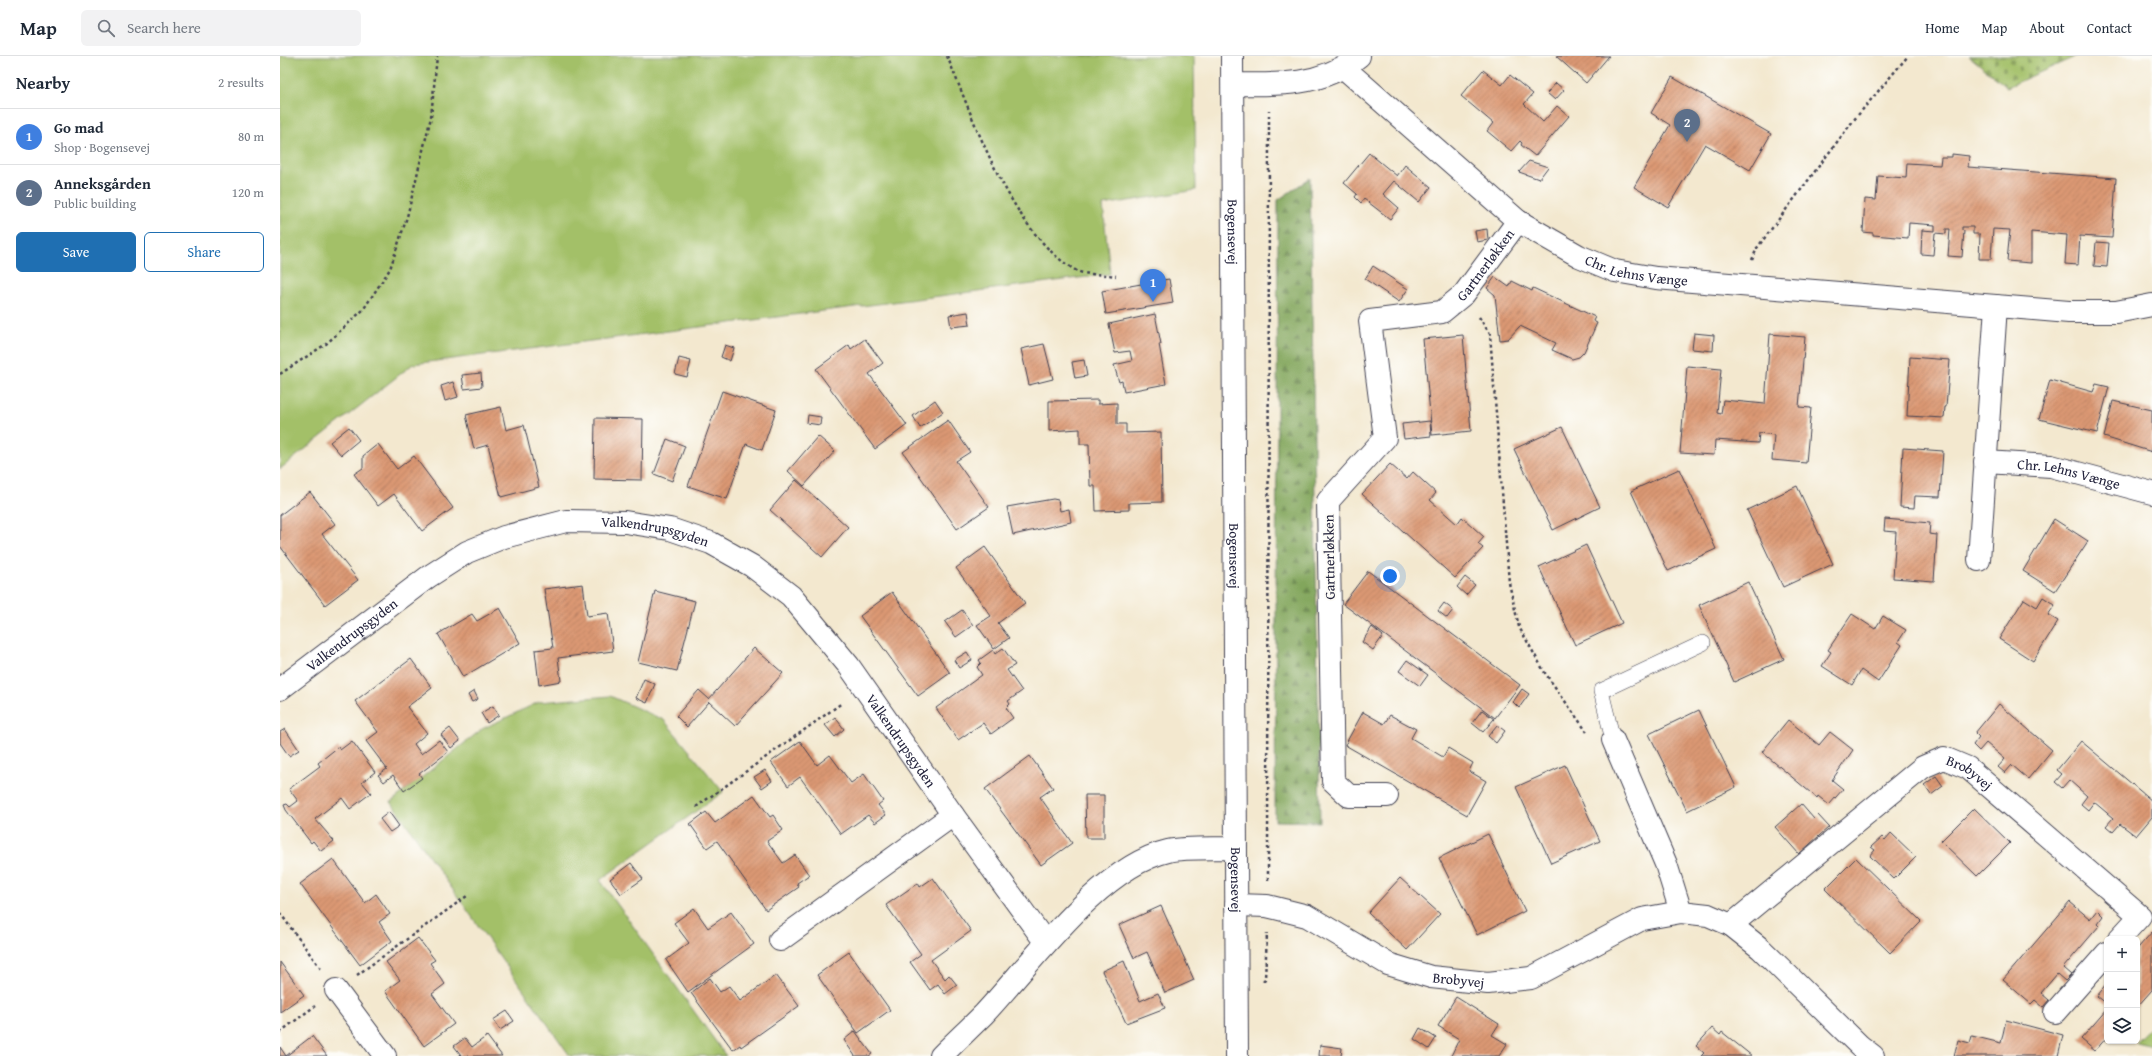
<!DOCTYPE html>
<meta charset="utf-8">
<style>
:root{--surface:#fff;--page:#f2f2f3;--text:#1f2937;--muted:#747a83;--line:#e0e1e3;--accent:#1f6fb2}
body{margin:0;font-family:"Gentium Book Plus",serif;background:var(--page);color:var(--text)}
.controls{position:absolute;right:12px;bottom:12px;display:grid;overflow:hidden;border-radius:6px;box-shadow:0 1px 3px #0004}
.controls button{width:36px;height:36px;display:grid;place-items:center;padding:0;border:0;border-bottom:1px solid var(--line);background:var(--surface);color:var(--text);font:20px sans-serif}
.you{position:absolute;left:1110px;top:520px;width:14px;height:14px;margin:-10px;border:3px solid #fff;border-radius:50%;background:#1a73e8;box-shadow:0 0 0 6px #1a73e833}
.badge{display:grid;place-items:center;width:26px;height:26px;border-radius:50%;background:var(--accent);color:#fff;font-size:13px;font-weight:700}
.pin{position:absolute;translate:-50% -33px;filter:drop-shadow(0 1px 2px #0008)}
.pin::after{content:'';position:absolute;top:21px;width:14px;height:12px;background:inherit;clip-path:polygon(0 0,100% 0,50% 100%)}
.list{margin:0;padding:0;list-style:none}
h2{display:flex;justify-content:space-between;align-items:center;height:52px;margin:0;padding:0 16px;font-size:17px}
h2 small{font-size:13px;font-weight:400;color:var(--muted)}
.list li{display:grid;grid-template-columns:26px 1fr auto;gap:12px;align-items:center;box-sizing:border-box;height:56px;padding:0 16px;border-top:1px solid var(--line)}
.list b{display:block;font-size:15px;white-space:nowrap}
.list p{margin:0;font-size:13px;white-space:nowrap;color:var(--muted)}
.list em{font-size:13px;font-style:normal;color:var(--muted)}
.actions{display:flex;gap:8px;padding:12px 16px}
.actions a{flex:1;padding:9px 0;border:1px solid var(--accent);border-radius:6px;text-align:center;font-size:14px;color:var(--accent)}
.actions .main{background:var(--accent);color:#fff}
.icon{flex:none;width:22px;height:22px;fill:none;stroke:currentColor;stroke-width:2;stroke-linecap:round;stroke-linejoin:round}
.map{position:relative;flex:none;width:1872px;height:1000px;overflow:hidden}
header{display:flex;align-items:center;gap:24px;box-sizing:border-box;height:56px;padding:0 20px;background:var(--surface);border-bottom:1px solid var(--line)}
header strong{font-size:19px}
nav{display:flex;gap:22px;margin-inline-start:auto;font-size:14px}
.search{width:280px;height:36px;background:var(--page);display:flex;align-items:center;gap:10px;box-sizing:border-box;padding:0 14px;border-radius:6px;color:var(--muted);font-size:15px}
main{display:flex}
aside{flex:1;background:var(--surface)}
.map>svg:first-child{display:block}
</style>
<header>
<strong>Map</strong>
<div class="search"><svg class="icon" aria-label="search" viewBox="0 0 24 24"><circle cx="10" cy="10" r="6"/><path d="M15 15l6 6"/></svg>Search here</div>
<nav><a>Home</a><a>Map</a><a>About</a><a>Contact</a></nav>
</header>
<main>
<aside>
<h2>Nearby<small>2 results</small></h2>
<ul class="list">
<li><span class="badge" style="background:#3f7fe0">1</span><div><b>Go mad</b><p>Shop · Bogensevej</p></div><em>80 m</em></li>
<li><span class="badge" style="background:#5c6f8a">2</span><div><b>Anneksgården</b><p>Public building</p></div><em>120 m</em></li>
</ul>
<div class="actions"><a class="main">Save</a><a>Share</a></div>
</aside>
<div class="map">
<svg width="1872" height="1000" viewBox="0 0 1872 1000">
<defs>
<pattern id="forest-firs" width="22" height="20" patternUnits="userSpaceOnUse"><rect width="22" height="20" fill="#82a65c"/><path d="M5 1l3.5 6h-7zM16 11l3.5 6h-7z" fill="#6a874d"/></pattern>
<pattern id="cemetery-stones" width="16" height="16" patternUnits="userSpaceOnUse"><rect width="16" height="16" fill="#a3c067"/><path d="M2 7V4a2 2 0 0 1 4 0v3zM10 15v-3a2 2 0 0 1 4 0v3z" fill="#849c56"/></pattern>
<pattern id="building-hatch" width="6" height="6" patternUnits="userSpaceOnUse"><rect width="6" height="6" fill="#db9873"/><path d="M-1 1l2-2M0 6l6-6M5 7l2-2" fill="none" stroke="#b17c60"/></pattern>
</defs>
<rect width="100%" height="100%" fill="#fdfcf7"/>
<filter id="ink" filterUnits="userSpaceOnUse"><feTurbulence type="fractalNoise" baseFrequency=".025" numOctaves="2"/><feDisplacementMap in="SourceGraphic" scale="8" xChannelSelector="R" yChannelSelector="G"/><feConvolveMatrix kernelMatrix="1 2 1 2 8 2 1 2 1" color-interpolation-filters="sRGB"/></filter>
<filter id="wash" filterUnits="userSpaceOnUse"><feTurbulence type="fractalNoise" baseFrequency=".012" numOctaves="4" result="noise"/><feDisplacementMap in="SourceGraphic" scale="16" xChannelSelector="R" yChannelSelector="G"/><feGaussianBlur stdDeviation="0.9" result="paint"/><feColorMatrix in="noise" values="0 0 0 0 0 0 0 0 0 0 0 0 0 0 0 0 0 1.4 0 .05"/><feComposite in="paint" operator="in"/></filter>
<g filter="url(#wash)">
<rect width="100%" height="100%" fill="#f3e8cf"/>
<!-- green -->
<path fill="#a3c067" stroke="#627151" d="M0,0H914L916,134L823,149L830,218L133,308L0,413Z
M330,640L384,664L443,736L320,824L446,1000H290L111,746L202,673L259,646Z
M1872,970V990L1856,986Z"/>
<!-- forest -->
<path fill="url(#forest-firs)" stroke="#52644c" d="M1030,122L1040,766L995,765L998,144Z"/>
<!-- cemetery -->
<path fill="url(#cemetery-stones)" stroke="#627151" d="M1689,0H1797L1727,31Z"/>
<g id="blocks">
<!-- building -->
<path fill="url(#building-hatch)" d="M1276,0H1329L1306,27Z
M1203,14L1222,29L1230,19L1253,38L1244,48L1263,66L1277,50L1289,60L1255,100L1241,89L1242,87L1240,85L1231,95L1207,75L1213,67L1181,40Z
M1392,21L1491,78L1470,114L1425,88L1388,151L1354,131L1390,69L1371,57Z
M1276,27L1284,34L1275,44L1267,37Z
M1089,97L1117,120L1125,109L1151,131L1139,146L1114,125L1103,138L1119,152L1110,163L1084,143L1081,147L1075,141L1077,138L1064,127Z
M1672,98L1689,100L1688,111L1836,122L1832,182L1800,180L1798,209L1785,208L1787,179L1751,176V207L1727,205L1730,174L1713,173L1711,203H1699L1700,178H1693V171H1682V174L1684,175L1682,201L1668,200L1670,173H1666V178L1655,177L1653,199L1641,198L1642,174L1655,175V169L1629,167L1628,182L1593,179V177L1583,176L1585,143L1596,144L1598,120L1626,122L1627,107L1660,109L1661,101H1672Z
M1249,105L1268,111L1259,123L1239,116Z
M1207,173L1208,184L1197,186L1195,175Z
M1816,186L1829,187L1827,211L1814,210Z
M1093,210L1128,233L1119,246L1085,223Z
M1215,221L1229,231L1232,225L1252,235L1253,232L1315,261L1313,265L1317,267L1304,296L1299,301L1292,303L1272,294L1276,287L1240,270L1228,283L1220,284L1215,239L1207,232Z
M889,223L893,247L826,258L822,235Z
M688,256L690,269L671,271L669,259Z
M875,258L881,288H879L886,328L844,336L842,325L839,326L834,309L852,305L850,295L835,297L829,268Z
M1414,277L1434,279L1433,295L1412,293Z
M1490,278L1525,281L1519,351L1531,352L1526,407L1492,404L1494,379L1479,377L1478,387L1435,384L1434,399L1400,397L1407,310L1441,313L1437,357L1441,358L1443,344L1485,348Z
M1183,279L1191,375L1152,379L1143,283Z
M585,283L603,307L589,318L627,369L595,393L536,313L569,289L571,293Z
M764,288L773,323L749,329L741,293Z
M445,289L454,292L450,305L441,301Z
M1630,301L1670,304L1666,351H1665L1664,362L1627,360Z
M399,302L411,305L407,321L395,318Z
M804,304L807,320L795,322L792,306Z
M201,317L202,331L184,333L182,319Z
M1770,324L1813,336L1816,328L1829,331L1817,377L1759,363Z
M173,326L178,341L165,345L161,330Z
M442,335L496,354L482,394L466,388L447,443L408,430Z
M655,344L663,356L640,372L633,360Z
M818,344V348L837,347V368H846V377L881,376L882,446L849,447V454L816,455L815,430H810L809,388H800V373L769,375V345Z
M1833,345L1872,354V396L1824,381Z
M221,351L226,374L244,369L259,431L221,441L208,389L194,393L186,359Z
M528,359L541,361L540,369L527,367Z
M315,362L363,363L362,424L314,423Z
M668,364L690,396L676,405L709,451L677,473L623,396Z
M1150,365L1151,380L1124,383L1122,368Z
M69,371L79,384L61,399L50,386Z
M1282,371L1320,451L1273,474L1234,393Z
M538,380L555,395L524,430L508,415Z
M387,383L405,390L392,425L374,418Z
M98,388L117,413L134,400L173,452L142,475L114,438L98,450L74,418L83,412V400Z
M1623,392L1663,395L1660,441L1635,440L1634,452L1620,451Z
M1110,408L1127,423L1133,416L1156,437L1150,444L1177,468L1182,461L1204,481L1198,488L1203,492L1175,522L1082,438Z
M1399,413L1436,493L1388,515L1351,435Z
M516,424L568,471L542,501L490,454Z
M1517,430L1553,508L1503,531L1467,454Z
M30,436L55,468L42,478L78,524L45,549L0,490V459Z
M773,443L778,444L780,455L789,453L791,466L733,479L727,451Z
M1605,463L1650,467L1649,478L1657,479L1654,525L1613,522L1616,476L1604,475Z
M1774,463L1808,485L1775,535L1743,515Z
M1306,489L1342,567L1295,589L1259,511Z
M705,491L745,547L718,567L729,582L714,593L697,569L711,560L676,512Z
M1088,515L1240,629L1215,662L1063,548Z
M1185,521L1195,529L1186,539L1177,531Z
M1468,526L1504,603L1454,626L1419,549Z
M303,528L307,560L328,557L333,595L278,602L281,625L259,629L255,594L273,592L264,533Z
M375,535L415,545L397,615L358,606Z
M612,536L670,617L638,640L580,560Z
M1763,541L1775,549L1768,559L1778,565L1753,605L1719,583L1744,543L1757,551Z
M1164,547L1173,554L1167,562L1158,555Z
M220,552L240,587L183,621L158,578L192,558L197,565Z
M682,554L693,569L676,581L665,566Z
M1572,558L1595,573L1603,560L1626,574L1618,586L1622,589L1598,626L1581,614L1572,629L1542,610L1551,596L1548,594Z
M1092,571L1103,580L1093,594L1082,586Z
M474,592L503,617L455,670L429,646L407,671L396,660L419,634L429,643Z
M723,592L735,609L727,614L742,635L728,645L730,648L726,652L733,662L711,678L703,667L678,684L656,652L702,619L697,611L701,607L699,604L713,594L715,598Z
M687,596L692,604L679,612L674,604Z
M131,603L152,632L127,651L147,677L134,688L141,698L159,684L168,696L139,718L142,722L124,735L113,719L104,726L98,719L107,713L86,685L98,676L75,645Z
M1127,604L1148,619L1140,630L1119,615Z
M364,623L375,628L367,647L356,642Z
M1242,633L1249,638L1239,652L1233,646Z
M194,635L198,643L192,646L188,639Z
M1719,648L1772,694L1748,723L1732,709L1725,717L1718,711L1725,703L1706,687L1699,695L1693,689L1699,681L1695,677Z
M213,650L219,659L207,667L201,657Z
M1202,654L1214,663L1203,676L1192,667Z
M1419,654L1456,731L1407,755L1369,678Z
M1083,656L1104,668L1110,659L1136,673L1131,682L1163,701L1168,692L1193,707L1189,715L1206,725L1187,759L1065,689Z
M555,661L564,673L555,681L545,669Z
M1508,664L1539,689L1550,676L1573,694L1552,724L1563,733L1549,749L1538,740L1537,742L1482,696Z
M1217,669L1225,675L1216,687L1208,680Z
M170,672L180,685L171,692L161,679Z
M5,673L19,694L9,700L0,687V676Z
M72,685L95,716L82,726L91,737L70,753L62,742L35,763L54,785L41,795L33,785L31,787L6,754L4,749L7,748L10,751L18,745L9,733L40,710L38,707L58,691L60,694Z
M520,685L537,709L550,699L571,727L584,718L603,745L598,749L606,759L595,767L588,759L561,778L520,721L508,730L491,706Z
M1801,685L1872,745V761L1856,780L1840,768L1833,776L1826,770L1833,762L1814,746L1808,754L1801,748L1807,740L1789,724L1782,732L1775,726L1782,718L1777,714Z
M750,700L773,732L760,741L792,787L761,809L705,733Z
M1285,709L1320,785L1271,807L1236,731Z
M485,714L492,725L482,732L474,721Z
M1656,720L1663,730L1651,739L1644,729Z
M474,739L490,761L493,759L503,774L487,785L503,807L515,799L529,819L517,827L519,831L486,854L437,785L427,792L410,768L426,756L435,767Z
M805,739H824V782H806Z
M1521,748L1534,763L1538,759L1549,771L1519,798L1495,771Z
M1694,752L1730,787L1697,820L1661,785Z
M109,756L119,770L110,776L100,763Z
M1611,777L1636,801L1614,823L1590,800L1595,794L1591,791L1602,781L1605,784Z
M1208,778L1245,855L1197,879L1159,802Z
M1576,802L1641,865L1610,897L1545,833Z
M53,803L85,847L96,838L110,858L99,866L112,885L80,909L20,828Z
M351,807L363,823L341,838L330,823Z
M653,822L691,875L651,904L665,923L669,919L677,929L665,938L658,928L650,934L630,906L641,898L606,849L638,827L640,831Z
M1120,822L1160,858L1127,894L1088,857Z
M1790,846L1810,863L1817,854L1823,860L1817,868L1819,870L1783,912L1791,919L1785,925L1777,918L1761,937L1769,944L1763,951L1755,944L1751,948L1723,924Z
M881,850L914,924L885,937L867,896L854,902L839,869Z
M414,852L428,872L451,856L474,888L408,936L386,904L409,887L394,867Z
M1872,876V934L1857,951V891L1858,892Z
M138,882L155,904L150,907L165,928L152,938L174,968L144,990L105,935L120,924L106,906Z
M569,896L610,954L578,977L537,919Z
M844,905L860,945L878,937L885,952L846,967L822,915Z
M0,906L24,939L0,956Z
M496,919L519,950L461,991L460,989L453,994L411,937L430,922L440,936L449,930L460,945Z
M1827,928V948L1817,940Z
M1176,941L1219,968L1212,979L1227,988L1219,1000H1171L1179,983L1158,970Z
M1827,953V981L1815,995L1801,983Z
M227,955L234,965L220,974L213,964Z
M1726,964L1783,979L1778,1000H1674L1678,984L1690,987L1692,980L1721,987Z
M1140,972L1156,982L1149,993L1134,983Z
M1432,972L1440,979L1442,976L1472,1000H1421L1424,997L1416,990Z
M575,975L592,998L589,1000H575L564,984Z
M32,980L47,1000H0V991L6,1000Z
M207,980L222,1000H179L181,999L174,990L185,982L192,991Z
M1040,989L1062,992L1061,1000H1039Z"/>
</g>
</g>
<g filter="url(#ink)">
<use href="#blocks" fill-opacity="0" stroke="#414051" stroke-width="1"/>
<g fill="none" stroke-linecap="round" stroke-linejoin="round">
<defs>
<path id="lane" d="M1333,684L1321,635L1423,587"/>
<g id="street">
<path id="s1" d="M1064,12L1238,165L1299,200L1335,215L1376,222L1789,256H1836L1872,249"/>
<path d="M953,28C998,29 1043,30 1079,0"/>
<path id="s2" d="M1705,406L1771,410L1872,437"/>
<path d="M1699,504L1716,250"/>
<path id="s3" d="M0,633L148,521L187,496L224,481L286,465L345,466L390,473L431,487L472,510L511,540L569,610L673,759L766,887"/>
<path d="M1333,684L1386,808L1401,856"/>
<path id="s4" d="M1107,740H1069L1053,725L1048,445L1105,382L1090,265L1162,256L1184,238L1238,165"/>
<path id="s5" d="M956,849L987,850L1027,860L1108,908L1151,921L1208,927L1251,922L1362,863L1401,856L1428,859L1451,869L1480,892L1580,990L1593,1000"/>
<path id="s6" d="M1451,869L1643,711L1664,702L1688,712L1860,860L1839,883"/>
<path d="M500,884L673,759"/>
<path d="M56,934L105,1000"/>
<path d="M1775,956L1827,897"/>
<path d="M661,1000C675,986 690,972 704,958C752,907 819,811 888,795C906,791 936,793 955,792"/>
</g>
<g id="secondary">
<path id="s7" d="M952,0L957,1000"/>
</g>
</defs>
<!-- lane casing -->
<use href="#lane" stroke="#414051" stroke-width="16"/>
<!-- street casing -->
<use href="#street" stroke="#414051" stroke-width="24"/>
<!-- secondary casing -->
<use href="#secondary" stroke="#414051" stroke-width="24"/>
<!-- path -->
<path stroke="#414051" stroke-width="2.5" stroke-dasharray="3 3" stroke-linecap="butt" d="M667,0C695,66 732,179 797,215C805,219 826,218 836,220
M1472,204L1477,192L1573,65L1628,0
M1199,261L1210,278L1229,527L1239,571L1265,617L1307,676
M0,318L46,288L83,254L110,213L127,161L151,61L157,0
M416,751L562,647
M988,824L989,55
M0,857L41,913
M77,919L187,840
M983,925L985,923L987,877
M0,976L35,950"/>
<!-- lane -->
<use href="#lane" stroke="#fff" stroke-width="15"/>
<!-- street -->
<use href="#street" stroke="#fff" stroke-width="22"/>
<!-- secondary -->
<use href="#secondary" stroke="#fff" stroke-width="22"/>
</g>
</g>
<g text-anchor="middle" stroke-width="4" stroke-linejoin="round" paint-order="stroke">
<!-- street labels -->
<g font-size="14" fill="#22223b" stroke="#fdfcf7">
<text dy="5" stroke="none"><textPath href="#s7" startOffset="176">Bogensevej</textPath></text>
<text dy="5" stroke="none"><textPath href="#s4" startOffset="680">Gartnerløkken</textPath></text>
<text dy="5" stroke="none"><textPath href="#s1" startOffset="362">Chr. Lehns Vænge</textPath></text>
<text dy="5" stroke="none"><textPath href="#s2" startOffset="85">Chr. Lehns Vænge</textPath></text>
<text dy="5" stroke="none"><textPath href="#s3" startOffset="426">Valkendrupsgyden</textPath></text>
<text dy="5" stroke="none"><textPath href="#s7" startOffset="500">Bogensevej</textPath></text>
<text transform="translate(1049 501) rotate(-91)" y="5">Gartnerløkken</text>
<text dy="5" stroke="none"><textPath href="#s3" startOffset="90">Valkendrupsgyden</textPath></text>
<text dy="5" stroke="none"><textPath href="#s3" startOffset="762">Valkendrupsgyden</textPath></text>
<text dy="5" stroke="none"><textPath href="#s6" startOffset="301">Brobyvej</textPath></text>
<text dy="5" stroke="none"><textPath href="#s7" startOffset="824">Bogensevej</textPath></text>
<text dy="5" stroke="none"><textPath href="#s5" startOffset="239">Brobyvej</textPath></text>
</g>
</g>
</svg>
<div class="controls">
<button>+</button>
<button>−</button>
<button><svg class="icon" aria-label="layers" viewBox="0 0 24 24"><path d="M12 4l9 5-9 5-9-5zM3 14l9 5 9-5"/></svg></button>
</div>
<div class="you"></div>
<div class="pin badge" style="left:873px;top:246px;background:#3f7fe0">1</div>
<div class="pin badge" style="left:1407px;top:86px;background:#5c6f8a">2</div>
</div>
</main>
